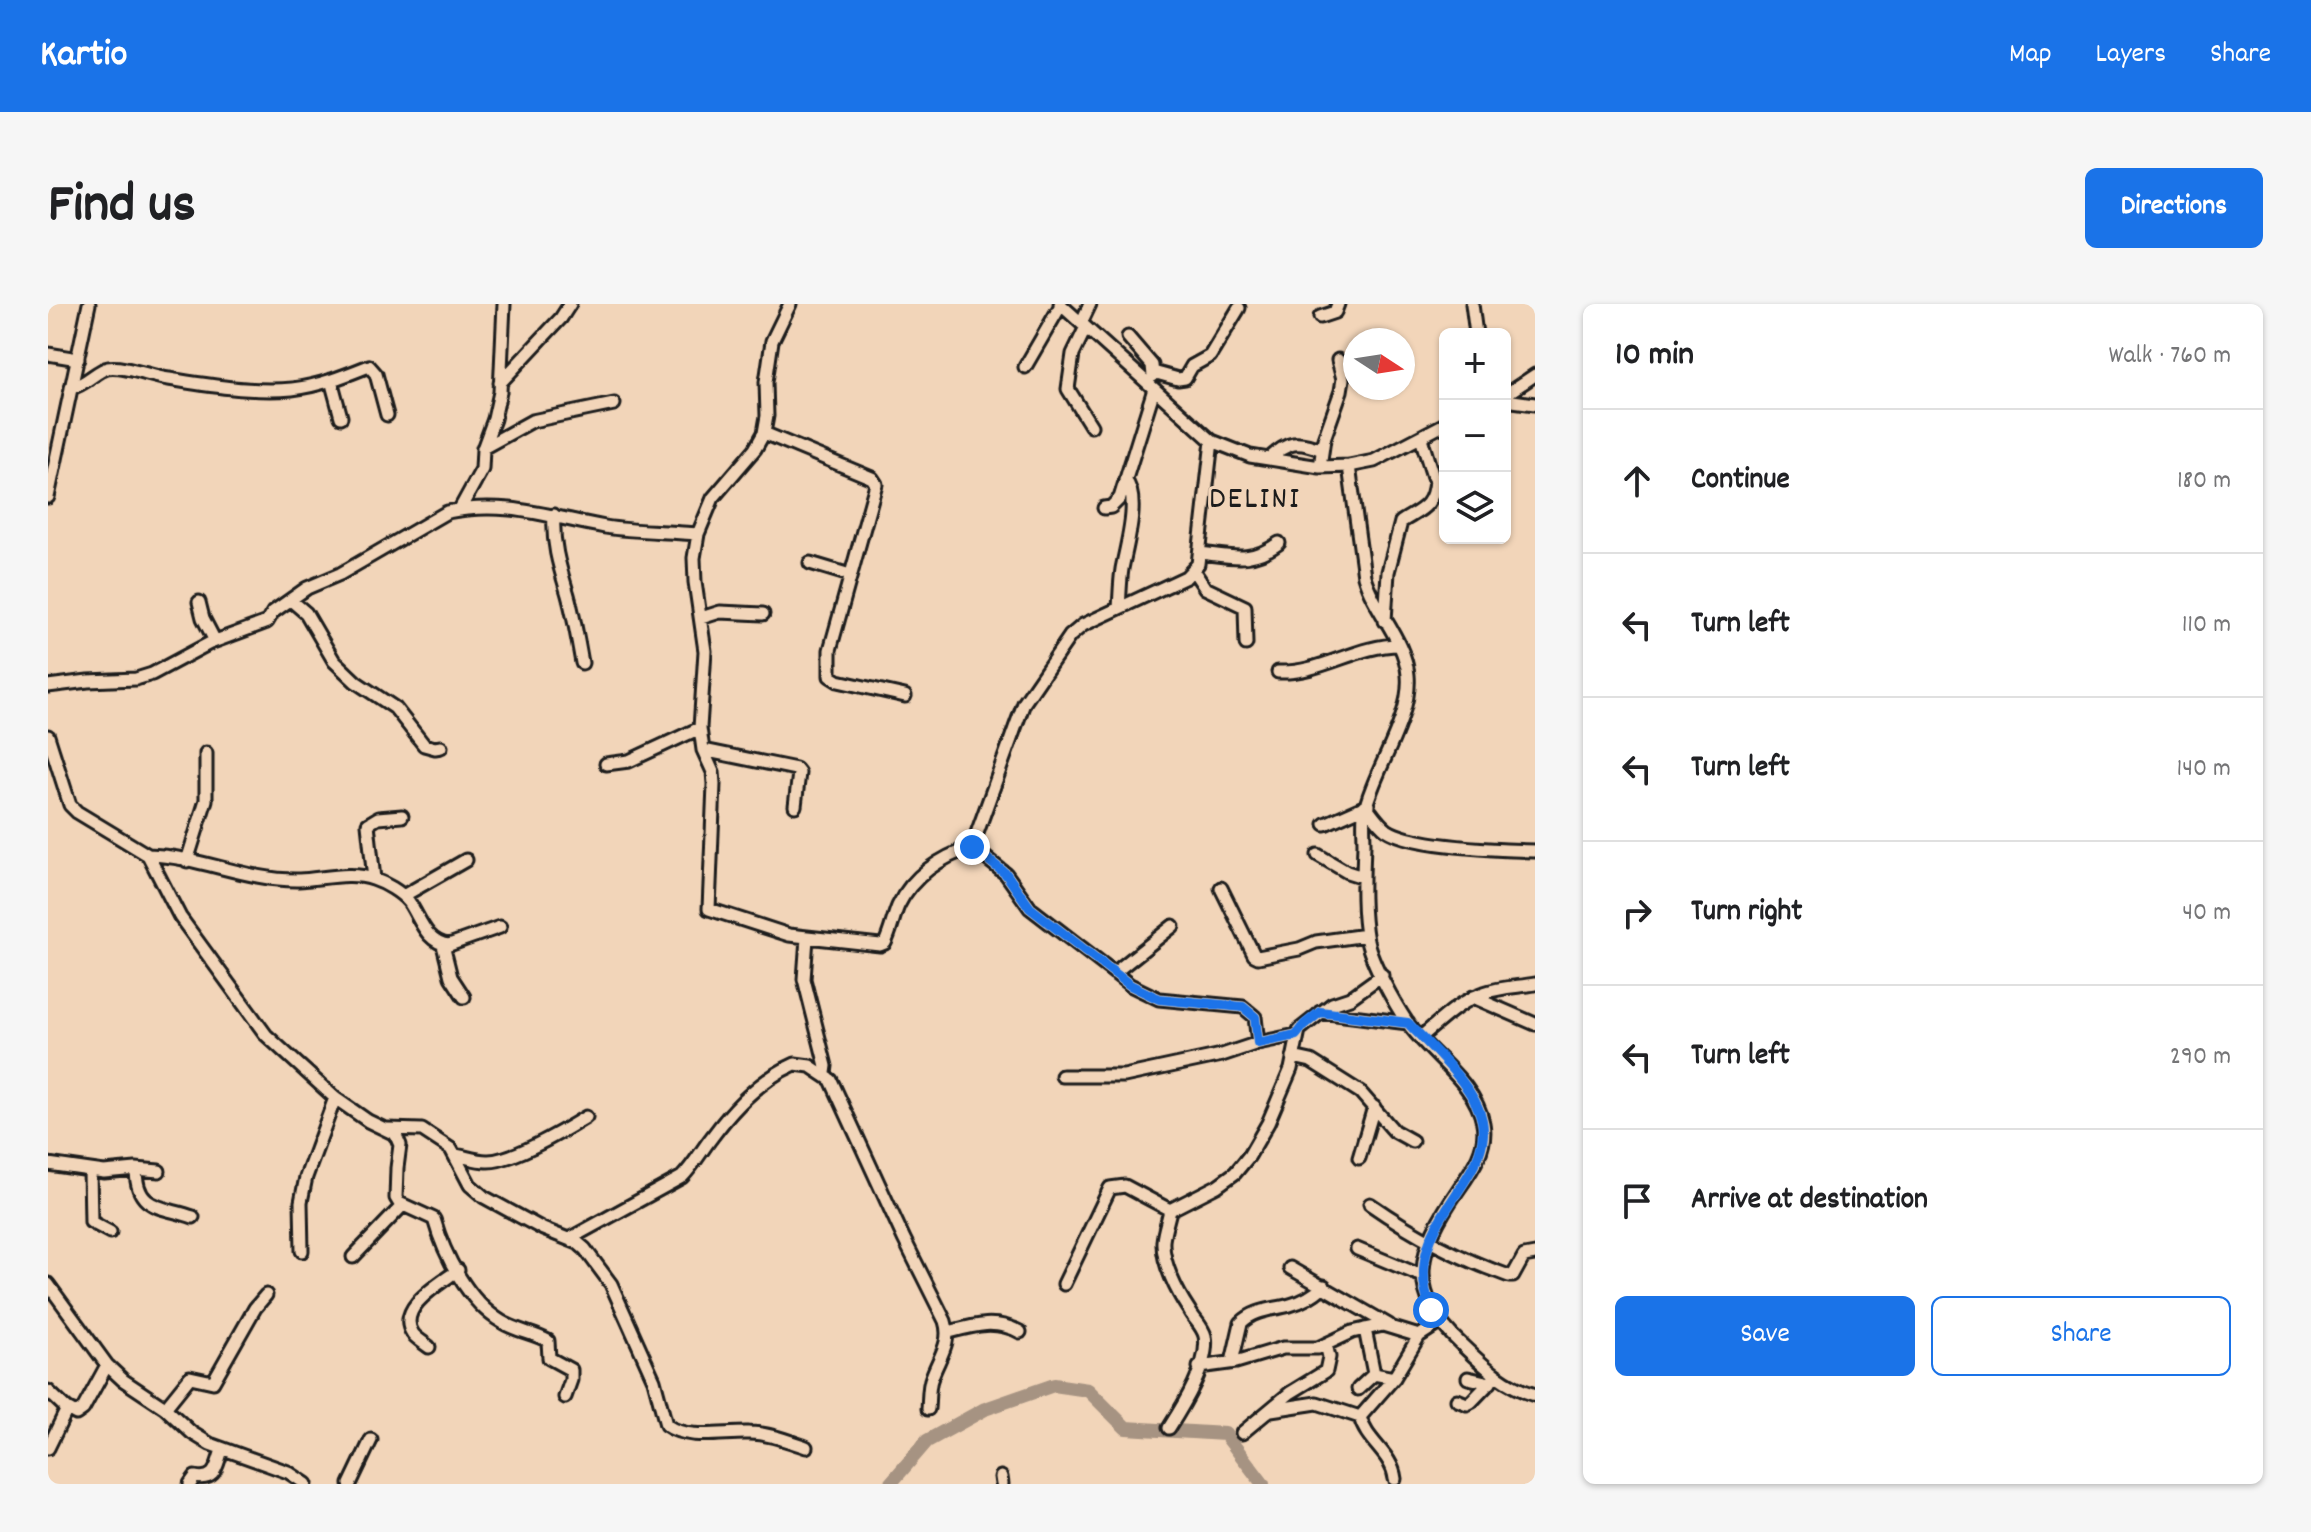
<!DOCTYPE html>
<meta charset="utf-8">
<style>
:root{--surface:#fff;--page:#f6f6f6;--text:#202124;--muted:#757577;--line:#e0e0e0;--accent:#1a73e8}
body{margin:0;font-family:Dekko,sans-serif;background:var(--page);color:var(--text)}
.controls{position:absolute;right:24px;top:24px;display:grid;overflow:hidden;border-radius:12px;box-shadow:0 2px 6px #0004}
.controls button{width:72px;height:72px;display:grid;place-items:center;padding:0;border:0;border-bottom:2px solid var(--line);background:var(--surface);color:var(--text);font:40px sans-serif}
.compass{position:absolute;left:1295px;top:24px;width:72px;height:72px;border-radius:50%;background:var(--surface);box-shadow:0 2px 6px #0004;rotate:102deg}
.stop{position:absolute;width:24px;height:24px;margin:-18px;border:6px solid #1a73e8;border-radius:50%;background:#fff}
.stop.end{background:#1a73e8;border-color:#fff;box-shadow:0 2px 8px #0008}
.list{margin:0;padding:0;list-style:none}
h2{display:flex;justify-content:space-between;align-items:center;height:104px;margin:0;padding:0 32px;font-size:34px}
h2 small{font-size:26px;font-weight:400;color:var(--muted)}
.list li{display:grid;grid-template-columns:52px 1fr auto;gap:24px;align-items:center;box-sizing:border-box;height:144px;padding:0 32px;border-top:2px solid var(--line)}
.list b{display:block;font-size:30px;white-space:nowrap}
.list em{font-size:26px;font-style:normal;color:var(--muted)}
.actions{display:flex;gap:16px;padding:24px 32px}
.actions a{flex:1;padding:18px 0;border:2px solid var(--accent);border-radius:12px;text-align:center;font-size:28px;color:var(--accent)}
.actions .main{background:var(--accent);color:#fff}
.icon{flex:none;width:44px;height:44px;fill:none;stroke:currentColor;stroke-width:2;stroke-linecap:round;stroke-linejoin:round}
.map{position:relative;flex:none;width:1487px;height:1180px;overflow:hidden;border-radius:12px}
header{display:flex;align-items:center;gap:48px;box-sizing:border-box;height:112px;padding:0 40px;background:var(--accent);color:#fff}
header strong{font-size:38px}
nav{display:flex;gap:44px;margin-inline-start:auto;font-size:28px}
.intro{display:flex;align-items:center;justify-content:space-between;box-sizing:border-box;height:192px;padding:0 48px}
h1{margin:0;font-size:56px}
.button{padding:20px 36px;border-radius:12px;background:var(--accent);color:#fff;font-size:28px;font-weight:700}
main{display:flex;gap:48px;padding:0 48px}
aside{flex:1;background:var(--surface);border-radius:12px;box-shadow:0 2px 6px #0004}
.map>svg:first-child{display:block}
</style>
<header>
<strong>Kartio</strong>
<nav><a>Map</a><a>Layers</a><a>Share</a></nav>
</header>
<div class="intro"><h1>Find us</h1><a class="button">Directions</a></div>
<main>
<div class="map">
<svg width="1487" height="1180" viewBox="0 0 1487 1180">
<rect width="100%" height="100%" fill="#f2d5b9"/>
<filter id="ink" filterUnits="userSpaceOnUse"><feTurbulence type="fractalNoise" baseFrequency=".0125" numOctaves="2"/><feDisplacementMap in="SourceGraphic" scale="16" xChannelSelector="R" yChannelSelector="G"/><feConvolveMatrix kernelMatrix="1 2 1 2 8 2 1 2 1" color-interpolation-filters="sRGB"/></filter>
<g filter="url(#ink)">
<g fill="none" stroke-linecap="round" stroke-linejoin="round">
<!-- river -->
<path stroke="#a69382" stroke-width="14" d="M842,1180L879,1137L937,1105L1006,1081L1040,1086L1078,1124L1177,1130L1215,1180"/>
<defs>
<path id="minor" d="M742,0L724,37L718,78L719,112L716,129L707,145L665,194L650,230L646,254L647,278L657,347L652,424L655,446L665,468L666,480L661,605L741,631L832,641L837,639C843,627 845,614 850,602C864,572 893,553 924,543
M1012,0L1164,137L1202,152L1272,163L1301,162L1326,157L1397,120
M1424,0L1428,30
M1272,13L1287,8L1290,0
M1033,19L1042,0
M1037,25L1025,50L1020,85L1043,122
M1080,33L1104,61L1105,72
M0,50L30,55
M977,63L1013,1
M1105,68L1130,75L1137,74L1144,62L1162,52L1191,4
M283,76L293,113
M452,79L513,14L522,0
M23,84C39,80 49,66 60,64C75,61 104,73 121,75C157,81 207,89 244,85C271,82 296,72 321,62L328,70L339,111
M1457,91L1487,71
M1457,96L1487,100
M716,129L824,174L828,180L782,346V372L790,377L857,392
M1373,134L1385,173L1397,182
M1164,137L1150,260L1138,273L1035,321L1022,332L976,399L924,543L958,570L982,604L1082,681L1111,695L1195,703L1207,713L1210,739
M435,144L484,117L566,100
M1221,155C1240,137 1250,136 1274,146
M1301,162L1316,272C1326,307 1357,335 1360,371C1364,416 1325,466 1316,510C1315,519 1316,530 1316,540C1315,572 1313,605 1319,637C1324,659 1346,699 1359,718C1382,752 1427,777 1435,819C1440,844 1424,866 1410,886C1370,944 1356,987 1413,1040C1436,1062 1456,1082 1487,1091
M1272,163L1276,135L1293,87L1295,75L1290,56
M0,193L41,0
M1056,204L1063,203L1072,194L1106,85
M412,205L434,165L435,145L446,115L452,88L456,0
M506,211C504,240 512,264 520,291C526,313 530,336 534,359
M1153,249C1185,253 1204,259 1231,239
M762,259L802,271
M1145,266L1157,284L1197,303L1198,340
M244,297L258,309L286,357L308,378L347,404L376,441L387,444L393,443
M151,298L155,314L167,337
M1071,304C1072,291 1072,278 1074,265C1078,243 1093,194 1077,176
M653,314L672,308L715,310
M1337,317L1340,268L1353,218C1373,205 1385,204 1387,176
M1230,368C1272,370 1309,341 1351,341
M0,382L40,377L88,375L104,370L162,339L219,318L225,308L259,284L292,270L399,208C457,196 502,213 557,223C587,228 619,227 650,230
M0,432L22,501L29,508L100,551L132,613L218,731L287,794L320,817L345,829L349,834L352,841L349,864L348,894L351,899L386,915C396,951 420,998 454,1018C468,1027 486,1029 500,1037L501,1054L523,1066V1076L517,1093
M655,446L748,465L751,469L747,502
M558,460L581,457L652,424
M1319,503C1325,511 1331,520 1339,526C1365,543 1454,546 1487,547
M1277,520L1320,501
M100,551C151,552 199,577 251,576C274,575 303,567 325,575C337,579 353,588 361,598C372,614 378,639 401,641L452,623
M1270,551L1299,568L1315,573
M139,557L158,496V449
M326,575L320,520L330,514L354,512
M1173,584L1206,651L1210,653L1251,645L1268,638L1318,631
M355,592L418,556
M759,634L756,675L778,762L777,769
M395,641L403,673L416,693
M1066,669L1125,622
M1425,693L1487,720
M1272,708L1360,719
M1373,733C1392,717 1412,697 1436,689C1452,683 1470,683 1487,680
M1245,753L1263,757L1312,788L1346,827L1364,837
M1014,772H1076L1174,751L1210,739L1248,731
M339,825L374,826L403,845L422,881L436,893L495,925L530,939L537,945L563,980L606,1076L618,1121C640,1137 676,1128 701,1129C720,1129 740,1137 758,1143
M408,851C418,853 429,857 439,857C463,858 517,826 538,813
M1311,854L1326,803
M0,860L56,868L88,865L111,867
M88,865C88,907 114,902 145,913
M42,867L43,918L62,928
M1322,900C1365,930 1412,955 1461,972H1465L1476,952L1487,950
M521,935L634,873C646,861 653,847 664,833C686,803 713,775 747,760L762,762L783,776L856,935L897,1017C904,1038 891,1053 884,1073C880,1082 881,1095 880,1105
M1309,945L1374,972
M254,947L253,898L258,873L287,794
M305,953L354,902
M1242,964L1341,1021
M0,980L59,1061L75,1076L117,1104L144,1129L162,1140L240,1168L258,1180
M1016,980L1062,884L1077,882L1122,906
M1317,1025L1326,1070
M901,1028C927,1021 947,1015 972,1028
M381,1043C376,1039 369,1035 365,1030C347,1004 393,979 410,966
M1184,1058L1193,1019C1207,1005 1224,1006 1242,1001C1254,998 1267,990 1276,982
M1151,1063L1188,1058L1235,1044H1270L1304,1028L1335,1021L1371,1032
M1420,1074L1442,1079
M1310,1085L1326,1070L1346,1074
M0,1087L19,1105L28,1110L35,1105L59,1061
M1409,1096L1419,1100L1423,1098L1448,1072
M117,1104L142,1073L165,1078L207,1004L218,991
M1223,1106L1269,1099L1312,1113L1346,1074L1371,1032L1391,1019
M1312,1113C1318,1138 1344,1149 1347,1175
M1121,1124C1135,1102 1162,1059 1157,1032C1154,1021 1146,1016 1141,1006C1129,988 1114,959 1115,937C1116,927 1120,916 1122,906L1169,882L1187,869L1201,852L1220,819L1243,765L1251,726L1284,700L1302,694L1334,671
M1194,1129L1242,1089L1278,1067L1281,1053L1278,1040
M0,1144L19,1105
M953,1173L954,1180
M142,1180L147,1173C168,1177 168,1163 174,1146
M302,1180L323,1136"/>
</defs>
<!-- minor casing -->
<use href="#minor" stroke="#1c1c1c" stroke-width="17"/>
<!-- minor -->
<use href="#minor" stroke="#f2d5b9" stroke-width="11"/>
</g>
</g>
<g fill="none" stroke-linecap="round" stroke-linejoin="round" filter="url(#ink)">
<!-- route -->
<path stroke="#1a73e8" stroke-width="10" d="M924,543L958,570L982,604L1082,681L1111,695L1195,703L1207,713L1210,739L1248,731L1256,721L1272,708L1360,719C1382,742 1418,775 1430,804C1460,873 1347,914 1383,1006"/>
</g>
<g text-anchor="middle" stroke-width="6" stroke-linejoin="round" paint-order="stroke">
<!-- quarter labels -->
<g font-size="32" letter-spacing="2" fill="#1c1c1c" stroke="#f2d5b9">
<text x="1207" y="203">DELINI</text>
</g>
</g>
</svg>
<div class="controls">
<button>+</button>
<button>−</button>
<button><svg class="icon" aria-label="layers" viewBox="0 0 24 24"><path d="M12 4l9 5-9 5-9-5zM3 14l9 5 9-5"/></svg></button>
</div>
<svg class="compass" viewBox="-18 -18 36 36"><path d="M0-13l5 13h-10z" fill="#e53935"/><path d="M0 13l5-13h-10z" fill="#757577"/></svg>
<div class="stop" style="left:1383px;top:1006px"></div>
<div class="stop end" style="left:924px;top:543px"></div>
</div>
<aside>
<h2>10 min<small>Walk · 760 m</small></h2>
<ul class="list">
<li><svg class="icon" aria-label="ahead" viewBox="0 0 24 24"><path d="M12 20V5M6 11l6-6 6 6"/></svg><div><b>Continue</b></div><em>180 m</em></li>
<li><svg class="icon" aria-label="left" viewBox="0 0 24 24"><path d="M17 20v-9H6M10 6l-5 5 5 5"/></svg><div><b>Turn left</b></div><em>110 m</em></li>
<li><svg class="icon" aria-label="left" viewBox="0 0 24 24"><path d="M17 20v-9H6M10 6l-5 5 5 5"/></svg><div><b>Turn left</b></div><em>140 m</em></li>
<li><svg class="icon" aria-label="right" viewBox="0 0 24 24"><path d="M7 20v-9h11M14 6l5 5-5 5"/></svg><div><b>Turn right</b></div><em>40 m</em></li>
<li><svg class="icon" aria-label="left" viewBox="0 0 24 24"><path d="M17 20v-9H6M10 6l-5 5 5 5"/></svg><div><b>Turn left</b></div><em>290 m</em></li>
<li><svg class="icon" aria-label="arrive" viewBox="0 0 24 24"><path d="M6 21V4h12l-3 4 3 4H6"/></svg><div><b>Arrive at destination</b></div></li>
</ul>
<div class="actions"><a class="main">Save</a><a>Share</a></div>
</aside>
</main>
